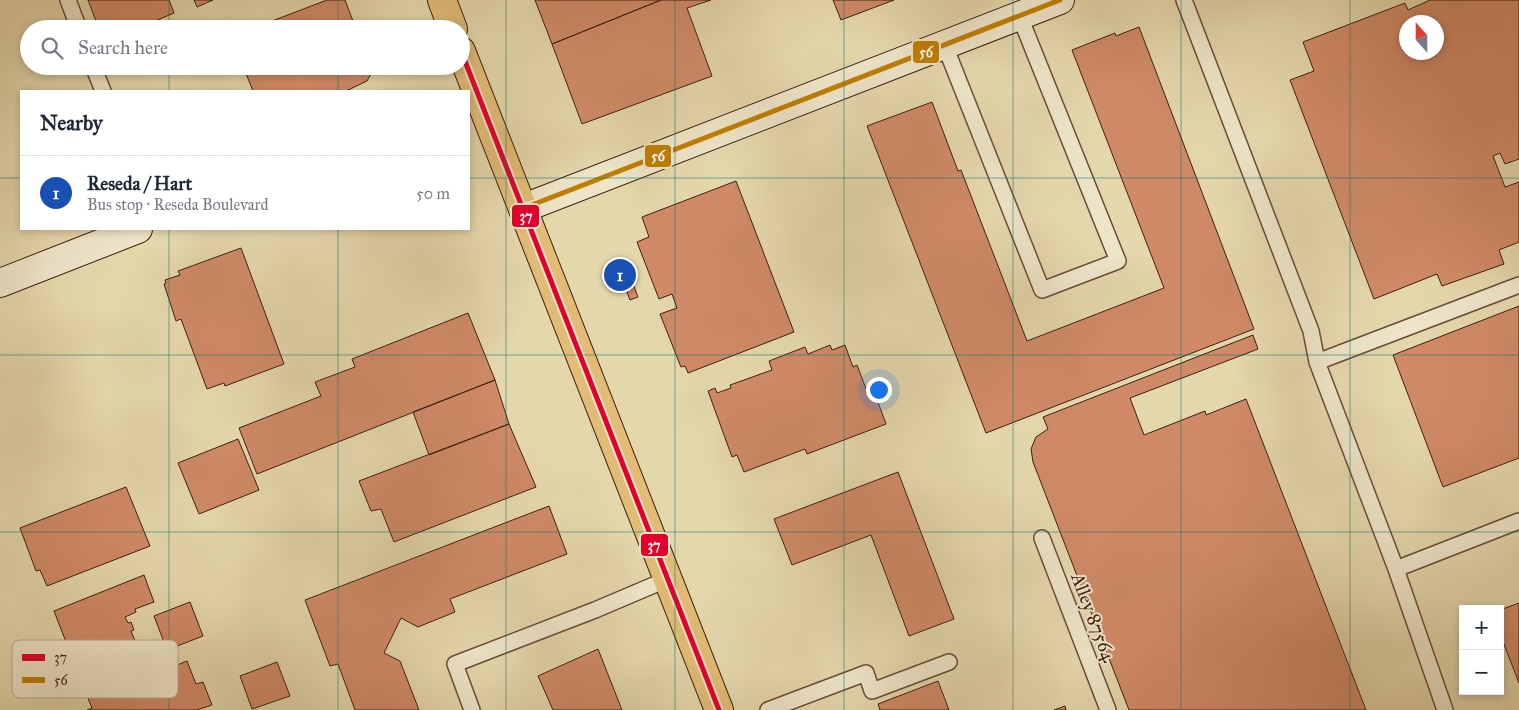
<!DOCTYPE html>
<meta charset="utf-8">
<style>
:root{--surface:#fff;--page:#f6f6f7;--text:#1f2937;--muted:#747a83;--line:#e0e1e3;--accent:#8f2418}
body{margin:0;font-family:"IM FELL Great Primer",serif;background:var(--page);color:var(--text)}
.controls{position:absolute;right:15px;bottom:15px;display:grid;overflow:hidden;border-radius:0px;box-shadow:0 2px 8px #0003}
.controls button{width:45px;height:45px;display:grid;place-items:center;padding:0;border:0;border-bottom:1px solid var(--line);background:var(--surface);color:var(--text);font:25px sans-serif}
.compass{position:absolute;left:1399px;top:15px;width:45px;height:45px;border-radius:50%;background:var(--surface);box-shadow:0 2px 8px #0003;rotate:339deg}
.you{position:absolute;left:878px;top:389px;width:18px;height:18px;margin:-12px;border:4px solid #fff;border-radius:50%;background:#1a73e8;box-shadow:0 0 0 8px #1a73e833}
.badge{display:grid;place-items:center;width:32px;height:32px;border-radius:50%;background:var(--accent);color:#fff;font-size:16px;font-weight:700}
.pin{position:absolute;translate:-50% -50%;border:2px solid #fff;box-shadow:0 1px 5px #0006}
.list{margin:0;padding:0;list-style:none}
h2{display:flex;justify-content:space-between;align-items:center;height:65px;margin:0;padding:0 20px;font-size:21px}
h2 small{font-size:16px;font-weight:400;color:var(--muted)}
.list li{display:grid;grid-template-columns:32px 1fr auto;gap:15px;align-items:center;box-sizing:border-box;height:75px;padding:0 20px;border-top:1px solid var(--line)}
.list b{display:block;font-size:19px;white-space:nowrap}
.list p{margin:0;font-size:16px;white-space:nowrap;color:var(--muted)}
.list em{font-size:16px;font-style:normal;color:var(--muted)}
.icon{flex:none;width:28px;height:28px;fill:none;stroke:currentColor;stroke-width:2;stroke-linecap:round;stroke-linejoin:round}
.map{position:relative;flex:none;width:1519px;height:710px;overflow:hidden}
.search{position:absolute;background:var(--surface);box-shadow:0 2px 8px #0003;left:20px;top:20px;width:450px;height:55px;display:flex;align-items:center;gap:12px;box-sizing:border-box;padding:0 18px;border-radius:28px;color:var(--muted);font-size:19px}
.panel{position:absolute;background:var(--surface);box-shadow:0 2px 8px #0003;left:20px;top:90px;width:450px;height:140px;border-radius:0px}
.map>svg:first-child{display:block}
</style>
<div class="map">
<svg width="1519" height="710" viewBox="0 0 1519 710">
<rect width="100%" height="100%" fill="#e5d7ac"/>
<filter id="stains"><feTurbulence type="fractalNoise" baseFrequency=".004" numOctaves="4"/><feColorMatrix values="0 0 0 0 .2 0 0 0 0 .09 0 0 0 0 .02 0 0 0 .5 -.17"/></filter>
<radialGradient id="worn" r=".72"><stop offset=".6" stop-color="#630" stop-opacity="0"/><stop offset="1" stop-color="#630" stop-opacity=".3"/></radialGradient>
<!-- building -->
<path fill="#d08a67" stroke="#3e1f0f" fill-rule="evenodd" d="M88,0H169L174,13L136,29H99Z
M194,0H213L197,7Z
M327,0H345L356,29H251Z
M535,0H661L552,44Z
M661,0H711L687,8L712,76L582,124L552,44Z
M833,0H894L841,20Z
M1430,0H1519V159L1505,164L1500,153L1493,156L1505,187L1519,182V242L1499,250L1504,264L1442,286L1437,274L1374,299L1290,80L1314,71L1303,42L1405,3L1408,10ZM1406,22H1436V52H1406Z
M1139,27L1254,329L986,433L867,126L932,102L958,171L961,170L1027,341L1164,288L1072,50L1115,33L1116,36Z
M243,66H370L372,72L367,81L346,91H253Z
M736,181L794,332L688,373L685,366L681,367L660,314L677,308L672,294L659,299L637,242L649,237L642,217Z
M241,248L284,364L225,386L224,383L207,389L181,319L176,321L164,284L166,283L165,280L180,275L178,271Z
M630,276L638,297L630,300L622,279Z
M1519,306V458L1443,487L1393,355Z
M468,313L495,380L257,474L239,428L321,396L315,382L355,367L352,359Z
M1253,335L1258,349L1130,398L1144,435L1205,411L1206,415L1246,399L1366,710H1129L1033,462L1031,449L1036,437L1048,429L1043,417Z
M830,345L832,350L845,345L853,367L857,365L868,394L874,391L886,424L807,454L805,449L744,472L737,455L732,457L708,391L715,388L717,393L731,388L730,385L772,370L769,361L805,347L808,354Z
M495,380L509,424L429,455L413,412Z
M509,424L536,487L394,542L381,509L371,511L359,481Z
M238,439L259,490L199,514L178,463Z
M898,472L954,619L909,636L871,535L792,565L774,519Z
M126,487L150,546L47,586L40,570L36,571L20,528Z
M549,506L567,554L450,599L455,612L418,627L401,618L384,653L400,661L419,710H355L338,664L330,666L305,600Z
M144,575L154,602L135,609L136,612L125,617L128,623L131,622L134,630L131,631L135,641L75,665L54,611Z
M190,602L203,636L167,650L154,616Z
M1519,603V683L1500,634V610Z
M598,649L622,710H553L538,676Z
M187,661L196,684L203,682L212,705L197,710H87L92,708L85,691L98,687L96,683L129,671L131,674L144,669L147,677Z
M277,662L290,696L252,709L240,676Z
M938,681L949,710H880L878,704Z
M1065,706L1066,710H1054Z"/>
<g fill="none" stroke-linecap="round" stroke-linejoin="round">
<defs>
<path id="lane" d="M68,0L79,29
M1184,0L1311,331L1317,362L1396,569L1445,710
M945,46L1042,290L1118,261L1020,17
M93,66L103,91
M1317,362L1519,285
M1042,538L1108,710
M1396,569L1519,521
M472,710L455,664L595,610L668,579
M768,710L866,673L872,691L949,662"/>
<path id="secondary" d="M524,208L1060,0
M0,283L138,229"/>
<path id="primary" d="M442,0L453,29
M461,51L719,710"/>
</defs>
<!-- lane casing -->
<use href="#lane" stroke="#684d36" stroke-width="18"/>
<!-- secondary casing -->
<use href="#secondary" stroke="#3e1f0f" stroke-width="30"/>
<!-- primary casing -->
<use href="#primary" stroke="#3e1f0f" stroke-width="30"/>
<!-- lane -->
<use href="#lane" stroke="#eee5c9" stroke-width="15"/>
<!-- secondary -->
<use href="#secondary" stroke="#eee5c9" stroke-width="28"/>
<!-- primary -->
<use href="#primary" stroke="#e2bc76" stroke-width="28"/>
<defs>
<path id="bus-1" d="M461,51L719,710"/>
<path id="bus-2" d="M524,208L1060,0"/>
</defs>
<!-- bus-1 casing -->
<use href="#bus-1" stroke="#eee5c9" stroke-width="9"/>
<!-- bus-2 casing -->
<use href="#bus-2" stroke="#eee5c9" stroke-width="9"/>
<!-- bus-1 -->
<use href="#bus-1" stroke="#e4002b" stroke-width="5"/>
<!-- bus-2 -->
<use href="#bus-2" stroke="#c07e04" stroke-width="5"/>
</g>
<!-- grid -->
<path fill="none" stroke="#0f766e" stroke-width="1" stroke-opacity="0.55" d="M169,0V29M338,0V29M506,0V710M675,0V710M844,0V710M1013,0V710M1181,0V710M1350,0V710M169,66V91M338,66V91M0,178H21M469,178H1519M169,229V710M338,229V710M0,355H1519M0,532H1519"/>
<g text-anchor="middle" stroke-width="4" stroke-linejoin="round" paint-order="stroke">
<!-- street labels -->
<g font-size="19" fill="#3e1f0f" stroke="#eee5c9">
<text transform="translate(1094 617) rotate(69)" y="7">Alley 87564</text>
</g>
</g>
<!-- legend -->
<rect x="12" y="640" width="166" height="58" rx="8" fill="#eee5c9" stroke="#b9aa91" stroke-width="1"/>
<rect x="22" y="654" width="23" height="7" fill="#e4002b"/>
<rect x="22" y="677" width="23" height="6" fill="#c07e04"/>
<g font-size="14" fill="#3e1f0f">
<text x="54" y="662">37</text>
<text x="54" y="685">56</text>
</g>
<g stroke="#eee5c9" stroke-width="2">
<rect x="912" y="40" width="28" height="24" rx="5" fill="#c07e04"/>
<rect x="644" y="144" width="28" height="24" rx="5" fill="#c07e04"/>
<rect x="511" y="204" width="29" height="24" rx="5" fill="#e4002b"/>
<rect x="640" y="533" width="29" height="24" rx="5" fill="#e4002b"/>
</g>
<g font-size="14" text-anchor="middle" font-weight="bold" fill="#fff">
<text x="926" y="57">56</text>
<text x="658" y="161">56</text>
<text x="526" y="221">37</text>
<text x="654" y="550">37</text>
</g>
<rect width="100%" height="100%" filter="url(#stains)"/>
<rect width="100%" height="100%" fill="url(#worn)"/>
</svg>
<div class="controls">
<button>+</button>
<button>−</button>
</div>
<svg class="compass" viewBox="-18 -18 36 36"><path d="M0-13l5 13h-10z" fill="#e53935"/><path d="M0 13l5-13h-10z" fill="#747a83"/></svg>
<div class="you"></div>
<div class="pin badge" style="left:620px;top:275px;background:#1a4fb4">1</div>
<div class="search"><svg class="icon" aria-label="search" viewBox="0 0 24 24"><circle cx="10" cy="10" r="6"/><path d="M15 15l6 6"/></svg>Search here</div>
<section class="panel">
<h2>Nearby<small></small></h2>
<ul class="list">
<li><span class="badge" style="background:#1a4fb4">1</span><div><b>Reseda / Hart</b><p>Bus stop · Reseda Boulevard</p></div><em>50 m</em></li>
</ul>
</section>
</div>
